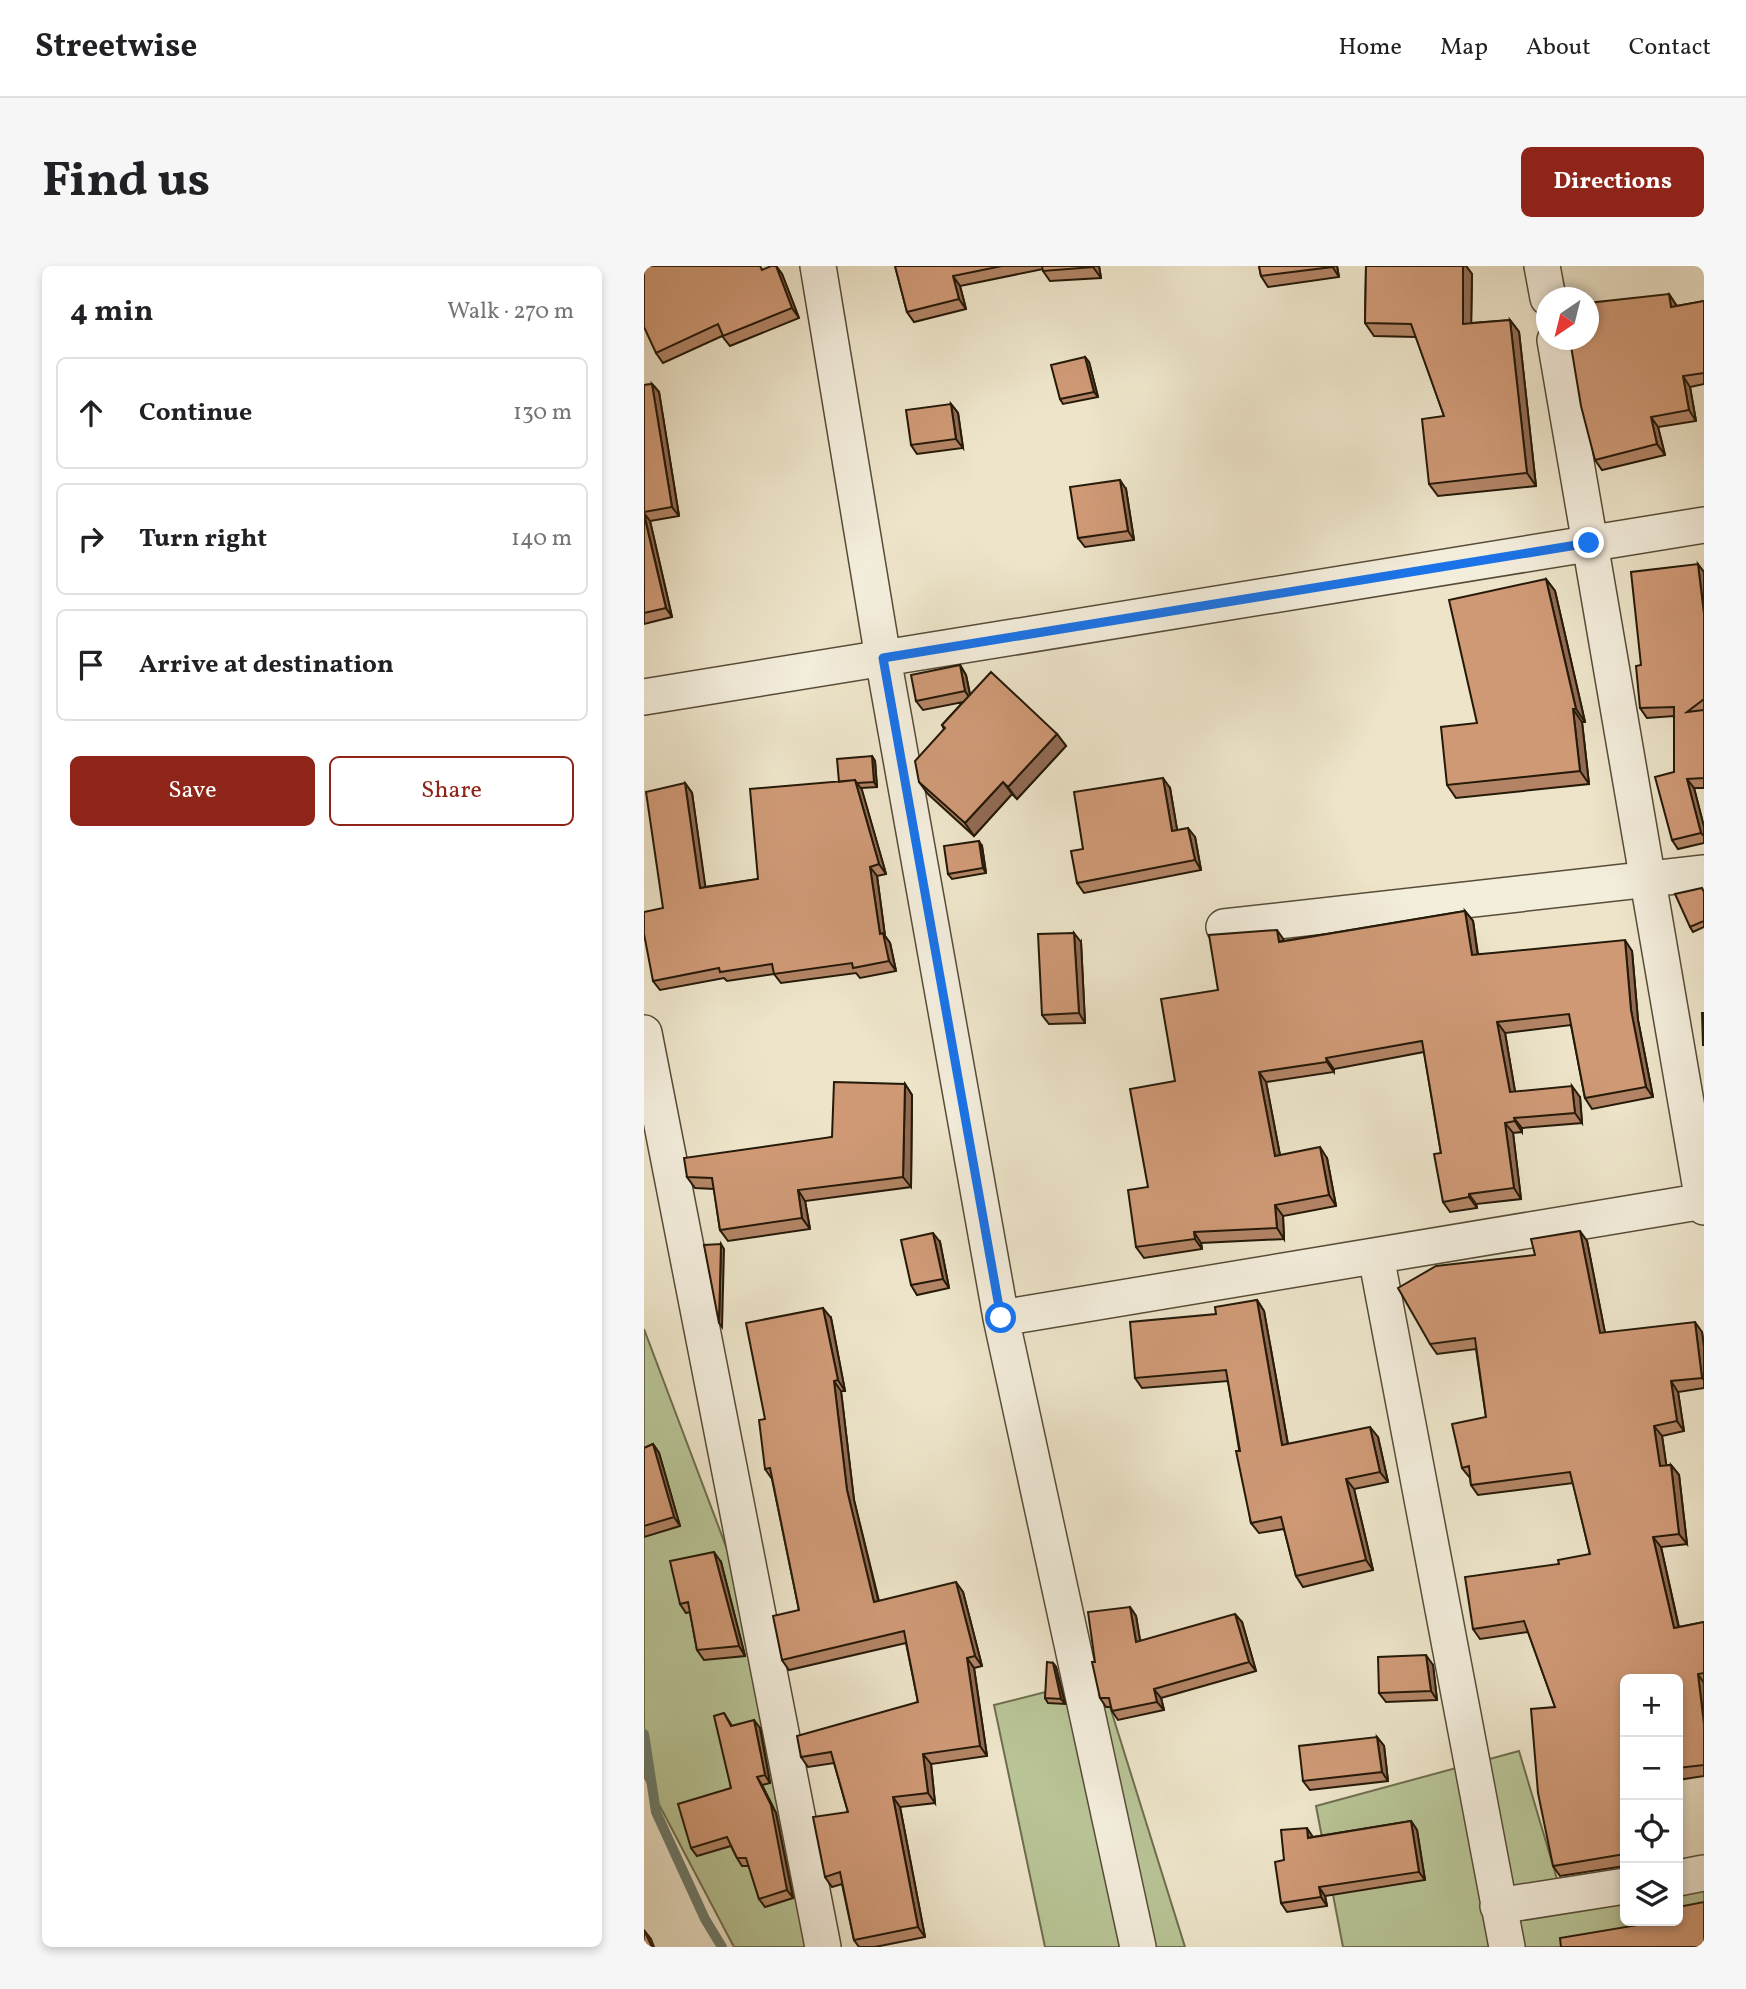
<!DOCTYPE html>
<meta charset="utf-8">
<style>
:root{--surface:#fff;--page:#f6f6f6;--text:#202124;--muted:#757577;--line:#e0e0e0;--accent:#8f2418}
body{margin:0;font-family:Vollkorn,serif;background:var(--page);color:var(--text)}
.controls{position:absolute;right:21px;bottom:21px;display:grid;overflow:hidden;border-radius:10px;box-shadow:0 4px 10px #0003}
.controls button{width:63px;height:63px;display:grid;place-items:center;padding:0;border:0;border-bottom:2px solid var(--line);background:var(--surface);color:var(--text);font:35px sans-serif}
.compass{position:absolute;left:892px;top:21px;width:63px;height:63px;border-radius:50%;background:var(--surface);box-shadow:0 4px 10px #0003;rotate:215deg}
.stop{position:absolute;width:21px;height:21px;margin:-16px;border:5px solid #1a73e8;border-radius:50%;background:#fff}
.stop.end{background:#1a73e8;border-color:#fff;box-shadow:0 2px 7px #0008}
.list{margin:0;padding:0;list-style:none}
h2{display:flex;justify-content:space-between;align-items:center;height:91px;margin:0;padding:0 28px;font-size:30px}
h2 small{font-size:23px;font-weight:400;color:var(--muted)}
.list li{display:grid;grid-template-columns:46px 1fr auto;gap:21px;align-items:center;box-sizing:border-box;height:112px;margin:0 14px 14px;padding:0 14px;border:2px solid var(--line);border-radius:10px}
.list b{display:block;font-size:26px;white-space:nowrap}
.list em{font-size:23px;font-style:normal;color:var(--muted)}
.actions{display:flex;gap:14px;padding:21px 28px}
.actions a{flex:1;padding:16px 0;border:2px solid var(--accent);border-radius:10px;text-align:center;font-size:24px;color:var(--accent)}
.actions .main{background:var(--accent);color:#fff}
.icon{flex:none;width:38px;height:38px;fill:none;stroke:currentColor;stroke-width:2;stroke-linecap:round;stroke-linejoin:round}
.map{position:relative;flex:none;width:1060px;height:1681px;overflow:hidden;border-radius:10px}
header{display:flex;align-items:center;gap:42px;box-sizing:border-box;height:98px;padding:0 35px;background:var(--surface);border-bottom:2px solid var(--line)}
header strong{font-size:33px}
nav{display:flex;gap:38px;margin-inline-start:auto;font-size:24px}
.intro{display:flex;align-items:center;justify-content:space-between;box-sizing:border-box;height:168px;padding:0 42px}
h1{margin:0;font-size:49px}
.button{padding:18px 32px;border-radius:10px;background:var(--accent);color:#fff;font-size:24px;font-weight:700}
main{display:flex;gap:42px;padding:0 42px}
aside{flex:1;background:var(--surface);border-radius:10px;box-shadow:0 4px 10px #0003}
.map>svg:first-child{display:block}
</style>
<header>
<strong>Streetwise</strong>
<nav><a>Home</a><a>Map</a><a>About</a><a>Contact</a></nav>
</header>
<div class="intro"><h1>Find us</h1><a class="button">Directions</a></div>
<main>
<aside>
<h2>4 min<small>Walk · 270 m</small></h2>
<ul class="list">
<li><svg class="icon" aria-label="ahead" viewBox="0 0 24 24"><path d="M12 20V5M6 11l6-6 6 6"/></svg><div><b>Continue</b></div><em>130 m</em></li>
<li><svg class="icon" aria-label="right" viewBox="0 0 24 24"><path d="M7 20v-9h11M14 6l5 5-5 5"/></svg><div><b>Turn right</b></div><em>140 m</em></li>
<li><svg class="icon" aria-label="arrive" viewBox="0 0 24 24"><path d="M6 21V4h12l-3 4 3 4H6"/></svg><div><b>Arrive at destination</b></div></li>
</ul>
<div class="actions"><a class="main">Save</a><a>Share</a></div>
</aside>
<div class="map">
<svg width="1060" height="1681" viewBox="0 0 1060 1681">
<rect width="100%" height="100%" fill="#ede4c9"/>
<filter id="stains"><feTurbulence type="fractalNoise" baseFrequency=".00286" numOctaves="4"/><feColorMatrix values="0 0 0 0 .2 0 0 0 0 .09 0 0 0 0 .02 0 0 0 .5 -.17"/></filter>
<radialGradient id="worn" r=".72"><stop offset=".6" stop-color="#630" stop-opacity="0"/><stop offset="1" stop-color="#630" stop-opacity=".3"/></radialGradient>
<!-- green -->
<path fill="#b8c496" stroke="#6e6e4f" stroke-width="2" d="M0,1063L92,1307L196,1681H90L0,1510Z
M457,1412L541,1681H401L350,1439Z
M875,1485L913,1613L981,1603V1655H1034V1594L1060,1590V1681H699L672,1540Z"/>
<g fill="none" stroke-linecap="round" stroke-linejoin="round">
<!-- stream -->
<path stroke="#6b7d6e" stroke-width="10" d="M0,1468L12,1546L61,1653L78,1681"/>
<defs>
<path id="minor" d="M174,0L239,392L357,1052L494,1681
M898,0L904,32
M911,74L1060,941
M0,431L1060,259
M580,661L1060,607
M0,767L179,1681
M732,990L863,1681
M357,1052L1060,935
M1034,1612L1060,1607
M854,1640L981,1620"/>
</defs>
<!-- minor casing -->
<use href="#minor" stroke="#574c38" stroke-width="38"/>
<!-- minor -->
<use href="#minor" stroke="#f3eddc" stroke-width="35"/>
</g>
<!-- wall -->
<path fill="#b28465" stroke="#251908" stroke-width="2" d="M132,0L138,8L155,52L86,80L78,70L19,97L12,87L119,4Z
M251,0H455L457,12L406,15L399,5V3L316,20L322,43L270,56L263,46Z
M615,0H693L695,11L624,21L617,10Z
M722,0H822L828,8L827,57L866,54L875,66L892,220L794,230L785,218L800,150L772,71L730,70L721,57Z
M1025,28L1033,40L1060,35V118L1046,121L1052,155L1014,161L1021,189L958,204L951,194Z
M441,91L445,96L454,131L419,138L416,133Z
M8,118L15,126L35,250L6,255L28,351L0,358V119Z
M307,138L314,147L319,182L273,188L267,179Z
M482,223L490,274L441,281L434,272Z
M1060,306V522H1050L1060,561V577L1034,583L1028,574L1030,506V450L1003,452L996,442L997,399Z
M902,313L911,325L941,456H938L945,518L812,532L803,519Z
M316,399L322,409L326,428L413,468L422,480L373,533L368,528L330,570L284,528L275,516L300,463L298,459L319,436L279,444L272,435Z
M228,490L231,495L233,521L217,522L242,608L233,610L241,670L246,677L252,705L216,712L212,707L137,717L130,708L83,715L80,712L16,724L9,715L19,642L41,517L48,527L61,621L114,613L195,516Z
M526,522L533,564L551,571L557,604L440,627L433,617L439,583Z
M338,580L342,607L308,613L304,608Z
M1060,625V661L1049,666L1046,661Z
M821,645L829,655L834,688L988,685L994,754L1009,831L948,843L941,832L927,759L861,767L871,826L936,831L938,857L878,862V866L869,867L877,933L832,938L833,942L806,946L799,936L797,887L780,786L690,803V806L622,816L636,889L683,892L692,940L639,950L640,973L557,977L558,983L500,992L492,981L504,921L531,815L574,724L640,675Z
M437,676L441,757L405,758L398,749Z
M261,818L268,829L267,921L161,935L166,963L84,975L76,964L70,923L51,922L43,911L188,871Z
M943,975L961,1067L1058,1066L1060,1081V1122L1034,1126L1040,1165L1018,1170L1022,1199H1027L1035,1209L1043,1278L1017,1281L1035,1361L1060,1356V1510L1034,1514V1413H981V1600L916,1610L909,1600L911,1441L884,1366L836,1373L829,1363L915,1298L946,1288L929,1217L834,1229L827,1219L826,1212L818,1202L842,1151L832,1083L793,1088L786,1078L891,989Z
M296,976L305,1022L273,1029L267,1019Z
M613,1034L620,1045L644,1178L734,1171L744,1216L710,1223L729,1304L659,1321L652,1310L640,1263L615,1267L607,1257L584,1115L498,1122L491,1112L572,1048Z
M187,1052L201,1125H197L210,1234L235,1335L319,1326L338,1400L330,1402L343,1490L287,1498L291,1537L256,1541L281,1671L231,1681H215L210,1674L198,1618L188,1621L181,1611L204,1546L190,1497L164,1501L157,1491L274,1436L262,1377L145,1404L138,1394L155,1344L128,1213L121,1203V1153Z
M9,1178L15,1187L36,1260L0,1271V1182Z
M77,1296L101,1390L60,1394L53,1384L46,1346L42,1347L36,1338Z
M486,1341L492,1350L496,1375L598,1356L612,1405L517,1432L520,1444L474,1454L468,1445L467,1441H462L456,1432L451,1396Z
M409,1397L412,1401L421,1438L404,1437L401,1432Z
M789,1399L793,1434L742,1436L735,1427Z
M80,1447L88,1460L116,1462L126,1517L118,1519L132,1547L149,1632L121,1641L115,1633L105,1600H98L93,1592L87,1580L53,1590L47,1582L87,1522Z
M733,1471L740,1480L744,1515L666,1524L659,1515Z
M767,1555L773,1564L781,1614L681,1630L683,1640L643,1646L637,1637L640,1594L669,1571Z"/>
<!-- shaded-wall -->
<path fill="#916b53" stroke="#251908" stroke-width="2" d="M132,0L138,8L155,52L148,42Z
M449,0H455L457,12L449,1Z
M688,0H693L695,11Z
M819,0H822L828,8L827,71L819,58Z
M309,10L316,20L322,43L315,33Z
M1025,28L1032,39L1034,52L1027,41Z
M866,54L875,66L892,220L883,207Z
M441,91L445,96L454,131L450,126Z
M1039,110L1046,121L1052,155L1045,144Z
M8,118L15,126L35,250L28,241Z
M307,138L314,147L319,182L312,173Z
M1007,151L1014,161L1021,189L1013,178Z
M476,214L482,223L490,274L484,265Z
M0,247L6,255L28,351L22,342Z
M1054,298L1060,306V348Z
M902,313L911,325L941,456L932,443Z
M316,399L322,409L327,434L321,425Z
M929,443L938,456L945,518L936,505Z
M413,468L422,480L373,533L364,521Z
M228,490L231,495L233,521L230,516Z
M519,512L526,522L535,575L528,565Z
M1043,513L1050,522L1060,561V570L1057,567Z
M211,514L218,524L242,608L235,598Z
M359,516L368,528L330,570L321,557Z
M41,517L48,527L63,632L56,622Z
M544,562L551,571L557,604L551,594Z
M335,575L338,580L342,607L339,602Z
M226,601L233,610L241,670L246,677L252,705L245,695L236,668Z
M821,645L829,655L835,699L828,689Z
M633,664L640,674L635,676Z
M430,667L437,676L441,757L435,747Z
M981,674L988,685L994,754L1009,831L1002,821L987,744Z
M853,756L861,767L873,837L866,826Z
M682,792L690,803V806L683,796Z
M615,806L622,816L638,900L631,890Z
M261,818L268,829L267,921L259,911Z
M928,820L936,831L938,857L931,847Z
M870,852L878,862V866L871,855Z
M861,857L869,867L877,933L870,922Z
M676,881L683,892L692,940L685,929Z
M154,924L161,935L166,963L158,952Z
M825,928L832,938L833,942L825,931Z
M631,939L639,950L640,973L633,962Z
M936,965L943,975L963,1077L956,1067Z
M550,966L557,977L558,983L551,973Z
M289,967L296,976L305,1022L299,1013Z
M77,978L80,983L78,1061L75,1057Z
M613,1034L620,1045L646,1190L638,1179Z
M179,1042L187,1052L201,1125L194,1114Z
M1051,1056L1058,1066L1060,1081V1114L1058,1112Z
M190,1115L197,1125L210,1234L237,1346L230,1336L203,1224Z
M1027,1115L1034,1126L1040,1165L1033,1155Z
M1010,1160L1018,1170L1024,1210L1016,1200Z
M726,1161L734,1171L744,1216L736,1206Z
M9,1178L15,1187L36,1260L30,1251Z
M1027,1199L1035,1209L1043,1278L1035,1268Z
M702,1213L710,1223L729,1304L722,1294Z
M1009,1271L1017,1281L1037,1372L1030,1362Z
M70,1286L77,1296L101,1390L95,1380Z
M312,1316L319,1326L338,1400L331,1390Z
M486,1341L492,1350L498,1385L492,1376Z
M591,1348L598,1356L612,1405L605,1396Z
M782,1389L789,1399L793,1434L787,1425Z
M323,1392L330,1402L343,1490L336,1480Z
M409,1397L412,1401L421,1438L417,1433Z
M1054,1408L1060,1417V1458Z
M510,1423L517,1432L520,1444L513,1436Z
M110,1454L116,1462L126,1517L121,1509Z
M733,1471L740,1480L744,1515L738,1506Z
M279,1488L287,1498L291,1537L284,1527Z
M113,1511L118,1519L132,1547L149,1632L143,1624Z
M249,1531L256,1541L281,1671L274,1661Z
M767,1555L773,1564L781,1614L775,1606Z
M663,1562L669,1571L664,1572Z
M675,1621L681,1630L683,1640L677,1631Z
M0,1664L7,1673L10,1681H8Z"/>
<!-- building -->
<path fill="#cf9976" stroke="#251908" stroke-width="2" d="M0,0H116L118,4L127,0H132L148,42L79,70L74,58L12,87L0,61Z
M251,0H358L309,10L315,33L263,46Z
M398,0H449V1L399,5Z
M615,0H688V1L617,10Z
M722,0H819V58L866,54L883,207L785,218L778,153L800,150L767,58L721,57Z
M1025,28L1027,41L1060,35V107L1039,110L1045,144L1007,151L1013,178L951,194L937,140L926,74H944V37Z
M441,91L450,126L416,133L407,99Z
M8,118L28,241L0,246V119Z
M307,138L312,173L267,179L262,144Z
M476,214L484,265L434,272L426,221Z
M0,249L22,342L0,347Z
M1054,298L1060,348V433L1043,446L1060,444V512L1043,513L1057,567L1028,574L1011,511L1030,506V441L996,442L992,400L997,399L987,306Z
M902,313L932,443H929L936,505L803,519L797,461L833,457L805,334Z
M316,399L321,425L272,435L267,409Z
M347,406L413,468L364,521L359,516L321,557L275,516L271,495L301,462L298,459Z
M228,490L230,516L213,517L211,514L195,516L193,493Z
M519,512L528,565L544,562L551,594L433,617L427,585L439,583L430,526Z
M211,514L235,598L226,601L236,668L239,667L245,695L209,702L208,697L130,708L128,698L76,706L75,702L9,715L0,668V646L19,642L2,526L41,517L56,622L114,613L106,523Z
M335,575L339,602L304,608L300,580Z
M1058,622L1060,626V655L1046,661L1031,628Z
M821,645L828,689L981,674L987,744L1002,821L941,832L925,748L853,756L866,826L928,820L931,847L870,852L871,855L861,857L870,922L825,928V931L799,936L790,888L797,887L778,775L682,792L683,796L615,806L631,890L676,881L685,929L631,939L633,962L550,966L551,973L492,981L484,924L504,921L486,823L531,815L517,733L574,724L565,669L633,664L635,676Z
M430,667L435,747L398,749L394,668Z
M1058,747H1060V779H1059Z
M190,816L261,818L259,911L154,924L158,952L76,964L68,912L43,911L40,892L188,871Z
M936,965L956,1067L1051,1056L1058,1112L1027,1115L1033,1155L1010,1160L1016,1200L1027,1199L1035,1268L1009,1271L1030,1362L1060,1356V1407L1054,1408L1060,1458V1499L1034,1502V1413H981V1588L909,1600L894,1527L887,1443L911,1441L880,1355L829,1363L821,1311L915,1298L914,1294L946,1288L926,1206L827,1219L825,1200L818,1202L808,1158L842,1151L831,1072L786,1078L754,1022L792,1000L891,989L887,973Z
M289,967L299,1013L267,1019L257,974Z
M77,978L75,1057L60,979Z
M613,1034L638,1179L726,1161L736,1206L702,1213L722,1294L652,1310L637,1251L607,1257L592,1185H596L582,1104L491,1112L486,1056L572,1048L571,1041Z
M179,1042L194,1114L190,1115L203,1224L230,1336L312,1316L331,1390L323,1392L336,1480L279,1488L284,1527L249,1531L274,1661L210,1674L196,1606L181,1611L169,1551L204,1546L187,1486L157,1491L153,1470L274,1436L260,1365L138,1394L129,1350L155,1344L126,1202L121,1203L115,1154L121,1153L102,1057Z
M9,1178L30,1251L0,1260V1182Z
M70,1286L95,1380L53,1384L44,1336L36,1338L26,1295Z
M486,1341L492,1376L591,1348L605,1396L510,1423L513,1436L468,1445L465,1432H456L448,1396H451L444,1346Z
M782,1389L787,1425L735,1427L734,1391Z
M403,1396L409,1397L417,1433L401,1432Z
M80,1447L87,1460L110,1454L121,1509L113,1511L127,1539L143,1624L115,1633L102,1592H93L83,1571L47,1582L34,1538L87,1522L70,1450Z
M733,1471L738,1506L659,1515L655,1480Z
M767,1555L775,1606L675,1621L677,1631L637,1637L631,1596L640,1594L637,1564L663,1562L664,1572Z
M1060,1636V1681H917L916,1672L1006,1657V1655H1034V1641Z
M0,1664L8,1681H0Z"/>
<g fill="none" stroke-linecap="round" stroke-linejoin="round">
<!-- route -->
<path stroke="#1a73e8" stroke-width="9" d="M357,1052L239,392L945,277"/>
</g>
<rect width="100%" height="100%" filter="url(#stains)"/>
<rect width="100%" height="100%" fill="url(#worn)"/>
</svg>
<div class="controls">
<button>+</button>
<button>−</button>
<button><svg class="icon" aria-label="locate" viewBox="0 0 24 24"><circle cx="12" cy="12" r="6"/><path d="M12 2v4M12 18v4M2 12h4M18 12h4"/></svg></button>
<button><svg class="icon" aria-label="layers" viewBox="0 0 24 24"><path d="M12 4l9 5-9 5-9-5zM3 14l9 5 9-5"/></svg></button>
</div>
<svg class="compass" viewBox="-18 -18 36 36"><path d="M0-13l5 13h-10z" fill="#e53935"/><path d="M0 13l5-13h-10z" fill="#757577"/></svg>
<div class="stop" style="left:357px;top:1052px"></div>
<div class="stop end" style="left:945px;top:277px"></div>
</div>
</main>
